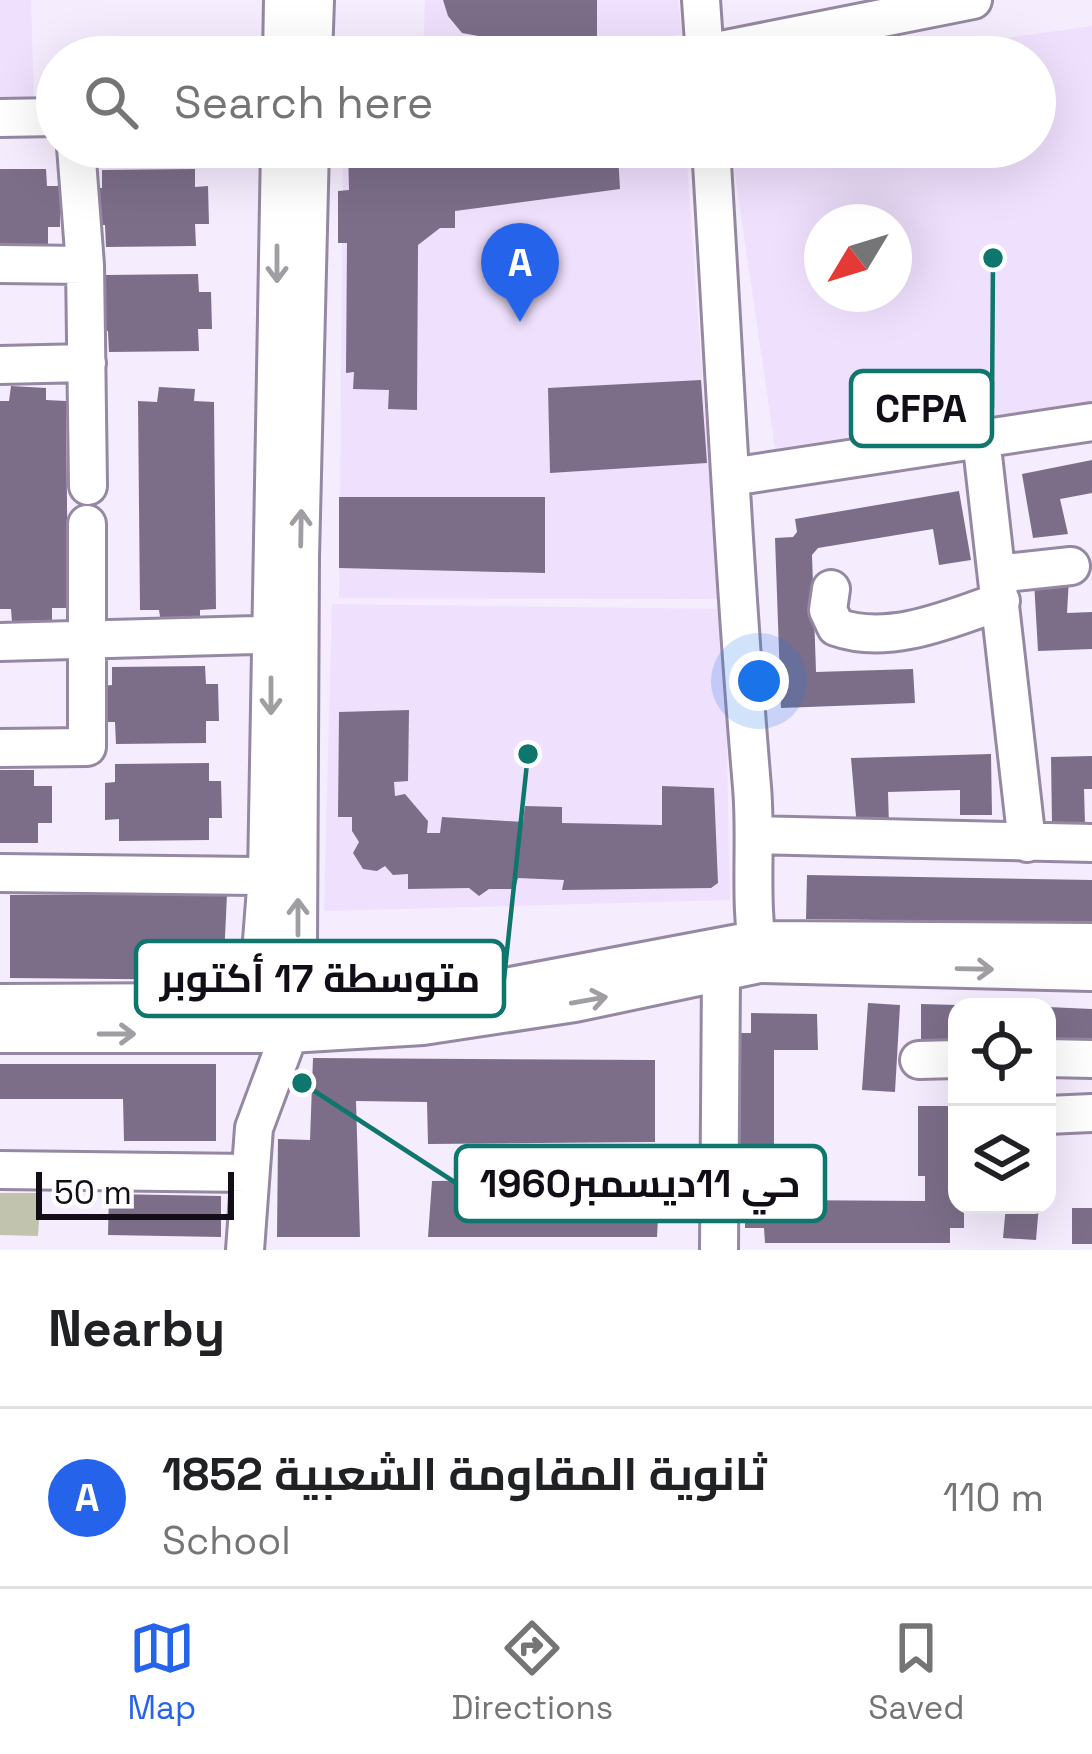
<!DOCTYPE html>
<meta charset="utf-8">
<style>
:root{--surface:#fff;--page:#f6f6f6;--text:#202124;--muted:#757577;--line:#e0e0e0;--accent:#2563eb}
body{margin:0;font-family:"Space Grotesk",Cairo,sans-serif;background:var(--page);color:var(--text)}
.controls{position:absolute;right:36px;bottom:36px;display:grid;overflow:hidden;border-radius:24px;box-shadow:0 12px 48px #0002}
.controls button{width:108px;height:108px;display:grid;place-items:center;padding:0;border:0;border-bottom:3px solid var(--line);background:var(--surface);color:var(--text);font:60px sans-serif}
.compass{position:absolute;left:804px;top:204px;width:108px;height:108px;border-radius:50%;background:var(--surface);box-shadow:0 12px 48px #0002;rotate:232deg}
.scale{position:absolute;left:36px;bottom:30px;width:198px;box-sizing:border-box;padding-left:12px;border:6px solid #120d16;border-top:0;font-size:33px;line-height:42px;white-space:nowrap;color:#120d16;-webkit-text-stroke:9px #fff;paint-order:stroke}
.you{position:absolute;left:759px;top:681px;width:42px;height:42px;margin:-30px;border:9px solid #fff;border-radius:50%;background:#1a73e8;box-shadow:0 0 0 18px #1a73e833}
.badge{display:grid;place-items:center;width:78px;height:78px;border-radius:50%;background:var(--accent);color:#fff;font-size:39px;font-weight:700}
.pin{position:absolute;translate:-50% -99px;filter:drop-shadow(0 3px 6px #0008)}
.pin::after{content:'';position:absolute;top:63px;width:42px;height:36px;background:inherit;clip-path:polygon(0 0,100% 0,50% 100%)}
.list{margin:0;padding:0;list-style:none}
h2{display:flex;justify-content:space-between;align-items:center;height:156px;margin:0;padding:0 48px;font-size:51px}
h2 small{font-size:39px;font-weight:400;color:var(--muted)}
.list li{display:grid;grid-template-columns:78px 1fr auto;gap:36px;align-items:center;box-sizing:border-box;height:180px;padding:0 48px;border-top:3px solid var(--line)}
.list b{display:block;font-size:45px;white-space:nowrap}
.list p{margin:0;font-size:39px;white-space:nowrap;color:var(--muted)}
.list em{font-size:39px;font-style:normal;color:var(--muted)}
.icon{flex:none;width:66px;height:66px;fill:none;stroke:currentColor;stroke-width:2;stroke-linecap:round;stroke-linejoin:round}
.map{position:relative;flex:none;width:1092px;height:1250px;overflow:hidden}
.search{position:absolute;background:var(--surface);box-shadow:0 12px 48px #0002;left:36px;right:36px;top:36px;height:132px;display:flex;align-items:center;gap:30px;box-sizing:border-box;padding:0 42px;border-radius:66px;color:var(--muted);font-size:45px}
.sheet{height:336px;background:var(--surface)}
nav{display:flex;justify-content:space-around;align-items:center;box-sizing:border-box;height:168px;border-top:3px solid var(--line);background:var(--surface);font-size:33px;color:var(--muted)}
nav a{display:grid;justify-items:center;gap:6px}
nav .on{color:var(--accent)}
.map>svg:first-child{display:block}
</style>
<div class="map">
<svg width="1092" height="1250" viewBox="0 0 1092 1250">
<rect width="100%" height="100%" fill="#f5ecfd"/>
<!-- built -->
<path fill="#efe0fd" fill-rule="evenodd" d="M0,0H31L34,102L0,101Z
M425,0H678L682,34L546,57H423Z
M1092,26V403L775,448L731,147H1035V57H874ZM894,222V294H822V222Z
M343,147H686L718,599L339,598Z
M332,604L724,609L730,900L324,911Z"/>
<!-- green -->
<path fill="#c1c3af" d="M0,1193H41L38,1236L0,1235Z"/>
<!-- building -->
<path fill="#7c6e89" d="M443,0H597V37L589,47H573L563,54L550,55L534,47L506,52L500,40L462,33L448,16Z
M596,147V158L618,154L620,189L455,211V228H440L418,245L417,410L388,409L389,390L353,389L354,372L346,373L347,243H338V191L349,190L348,148Z
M0,169H46L47,186H60V227H48V246H0Z
M195,169V187L208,186L209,224H195L196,246L106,247L105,225H92V188H102V170Z
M198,274L199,292H211L212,329H198L199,351L109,352L108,331H95V293H105V275Z
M701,380L707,463L550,473L548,388Z
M11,386L46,388V400L66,401L68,608H52V621L12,622L11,609H0V401H9Z
M159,387L195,389L194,401L214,402L216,609L200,610V622L161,623L159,610H140L138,401L157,402Z
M1092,460V493L1060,499L1068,534L1033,538L1022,474Z
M959,491L971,560L939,565L933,529L818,548L812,555L816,672L913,669L915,703L781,708L775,538L793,537L797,532L795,519Z
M339,497H545V573L339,568Z
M1069,578L1067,613L1092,612V649L1038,651L1034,581Z
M205,666L206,684H218L219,721H206V743L116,744L115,722H102V686L112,685V667Z
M409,710L408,781L394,782L395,796L405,794L428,821L427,833H440L442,817L523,822L525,806L562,807V823L662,825V786L714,788L718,883L711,888L562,890L564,880L518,878L515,889H489L479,896L469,888L408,889V874L393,875L385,866L377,871L363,869L353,853L359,842L352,831V817H338L339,712Z
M991,754L992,815H960V790L888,792L889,826L857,828L851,758Z
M1092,756V789H1084L1085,824H1052L1051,757Z
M209,763V781H221L222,818H209V840L119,841V819L105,820V783L115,782V764Z
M0,770H34V786H52V823H38V843H0Z
M807,875L1092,880V923L806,919Z
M227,894L223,980L10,978V895Z
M868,1003L900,1005L895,1092L862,1090Z
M921,1004L957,1005V1041H921Z
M1047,1007L1092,1009V1045L1047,1043Z
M751,1013L817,1014L818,1050H774V1151H738V1033H751Z
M313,1058L655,1060V1142L428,1144L427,1102L356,1101L360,1237H277L278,1139L310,1140Z
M0,1064H216V1141H124L123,1099H0Z
M918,1106H957V1205H964V1228H950V1243H765L764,1228H745V1158H779V1200L925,1201V1176H918Z
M660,1179L657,1237H428L432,1181Z
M109,1194L221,1196V1237L108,1235Z
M1006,1205H1039L1036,1240L1003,1238Z
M1072,1208H1092V1244H1072Z"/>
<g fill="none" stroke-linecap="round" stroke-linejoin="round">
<defs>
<path id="minor" d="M701,0L705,57
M282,57L283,0
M313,57L315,0
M686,57L973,0
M0,118L57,117
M76,147L85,265L88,486
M711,147C724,360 734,574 752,787C757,844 748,905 760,961
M0,264L85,265
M0,365L87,363
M981,438L1027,843
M731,477L1092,422
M997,574L1071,566
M831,589L828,610L836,627C889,646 950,619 1001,601
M0,642L292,634
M0,748L87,747V524
M756,835L1092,843
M0,873L267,876
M0,1003L416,1001L452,997L755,940L1092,942
M256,1018L267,876L280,147
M0,1034H289L423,1026L575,1003L760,964L1092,972
M1047,1058L1092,1059
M919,1060L957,1059
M1047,1115L1092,1113
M0,1170L248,1173
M245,1250L254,1128L289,1034L298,945L300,556L310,147
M719,1250L721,975"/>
</defs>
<!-- minor casing -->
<use href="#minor" stroke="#9588a2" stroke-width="42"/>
<!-- minor -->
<use href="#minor" stroke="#fff" stroke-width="36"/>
</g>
<!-- one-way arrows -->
<defs><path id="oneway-shaft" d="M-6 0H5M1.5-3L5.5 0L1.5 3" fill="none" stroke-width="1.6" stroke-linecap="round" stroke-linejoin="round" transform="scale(3)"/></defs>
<g stroke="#a09ea2">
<use href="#oneway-shaft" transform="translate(277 264) rotate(90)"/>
<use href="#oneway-shaft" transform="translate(301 528) rotate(-89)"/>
<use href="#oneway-shaft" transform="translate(271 696) rotate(90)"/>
<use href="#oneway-shaft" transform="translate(298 917) rotate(-90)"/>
<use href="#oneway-shaft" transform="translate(975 969) rotate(1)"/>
<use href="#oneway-shaft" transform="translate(589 1000) rotate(-10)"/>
<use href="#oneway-shaft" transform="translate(117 1034)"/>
</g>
<!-- callouts -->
<path fill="none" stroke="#0f766e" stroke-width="4.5" d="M993 258L992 408M528 754L504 979M302 1083L456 1183"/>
<g fill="#0f766e" stroke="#fff" stroke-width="4.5">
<circle cx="993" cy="258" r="12"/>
<circle cx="528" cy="754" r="12"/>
<circle cx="302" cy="1083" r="12"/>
</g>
<g fill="#fff" stroke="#0f766e" stroke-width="4.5">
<rect x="851" y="371" width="141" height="75" rx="12"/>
<rect x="136" y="941" width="368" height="75" rx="12"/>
<rect x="456" y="1146" width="369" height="75" rx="12"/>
</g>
<g font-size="39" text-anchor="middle" font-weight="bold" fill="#120d16">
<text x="921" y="422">CFPA</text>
<text x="320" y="992">متوسطة 17 أكتوبر</text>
<text x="640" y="1197">حي 11ديسمبر1960</text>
</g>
</svg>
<div class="controls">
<button><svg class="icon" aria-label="locate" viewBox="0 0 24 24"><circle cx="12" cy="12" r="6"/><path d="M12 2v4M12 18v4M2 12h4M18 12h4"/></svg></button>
<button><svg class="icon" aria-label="layers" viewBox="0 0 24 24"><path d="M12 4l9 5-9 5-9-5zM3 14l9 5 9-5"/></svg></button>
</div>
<svg class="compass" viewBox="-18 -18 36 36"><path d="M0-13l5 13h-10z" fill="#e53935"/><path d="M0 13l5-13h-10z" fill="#757577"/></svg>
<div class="scale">50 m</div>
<div class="you"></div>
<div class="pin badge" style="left:520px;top:322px">A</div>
<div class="search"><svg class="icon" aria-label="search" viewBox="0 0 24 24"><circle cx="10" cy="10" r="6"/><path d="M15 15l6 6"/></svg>Search here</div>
</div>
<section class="sheet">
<h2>Nearby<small></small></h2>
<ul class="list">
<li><span class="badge">A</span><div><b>ثانوية المقاومة الشعبية 1852</b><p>School</p></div><em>110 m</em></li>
</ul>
</section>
<nav>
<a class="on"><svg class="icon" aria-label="map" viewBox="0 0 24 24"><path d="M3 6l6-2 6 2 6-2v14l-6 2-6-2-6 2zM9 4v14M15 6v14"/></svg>Map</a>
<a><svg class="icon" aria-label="directions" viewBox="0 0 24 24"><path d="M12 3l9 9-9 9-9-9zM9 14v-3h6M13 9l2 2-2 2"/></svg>Directions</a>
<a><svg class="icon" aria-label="saved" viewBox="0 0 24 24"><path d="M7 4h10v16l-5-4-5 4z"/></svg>Saved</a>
</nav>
